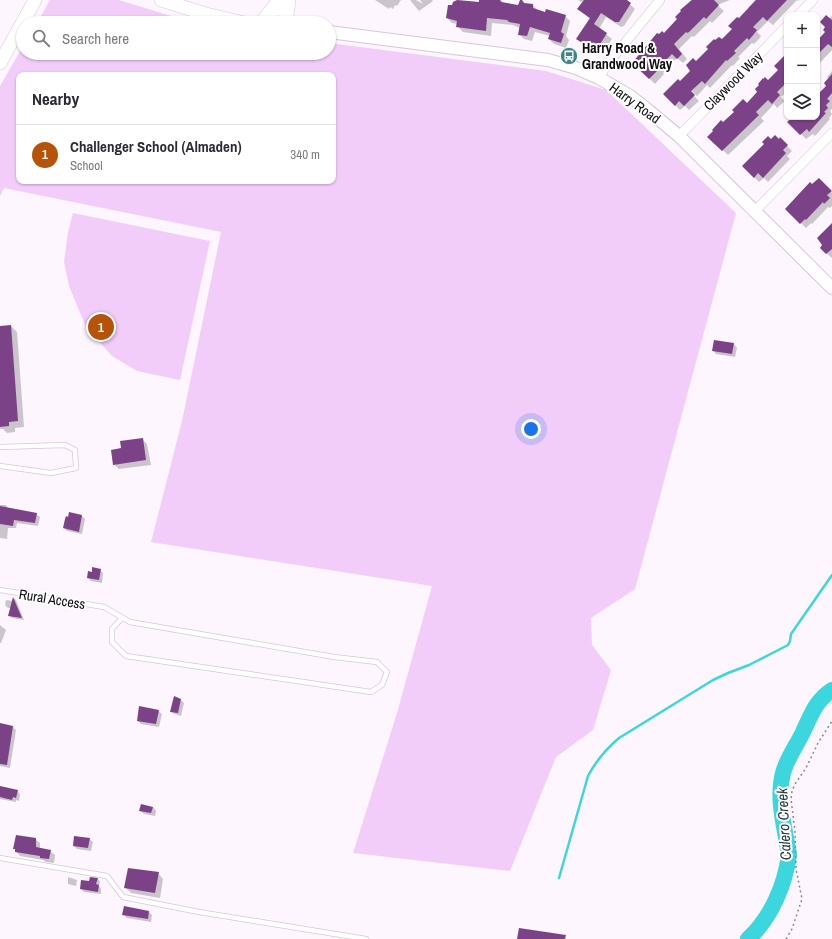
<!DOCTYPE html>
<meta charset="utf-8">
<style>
:root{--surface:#fff;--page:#f7f7f7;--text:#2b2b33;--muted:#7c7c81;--line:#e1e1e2;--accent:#b45309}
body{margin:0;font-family:"Archivo Narrow",sans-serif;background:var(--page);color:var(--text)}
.controls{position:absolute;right:12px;top:12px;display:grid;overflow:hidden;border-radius:8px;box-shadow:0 1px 3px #0004}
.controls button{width:36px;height:36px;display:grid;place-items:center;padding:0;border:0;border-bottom:1px solid var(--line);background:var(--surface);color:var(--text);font:20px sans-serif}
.you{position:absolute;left:531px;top:429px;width:14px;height:14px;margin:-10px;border:3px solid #fff;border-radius:50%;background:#1a73e8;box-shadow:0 0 0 6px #1a73e833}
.badge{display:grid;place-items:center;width:26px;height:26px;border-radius:50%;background:var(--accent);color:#fff;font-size:13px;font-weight:700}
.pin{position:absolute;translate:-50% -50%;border:2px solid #fff;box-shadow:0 1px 4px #0006}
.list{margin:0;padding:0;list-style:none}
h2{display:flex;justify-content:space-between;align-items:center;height:52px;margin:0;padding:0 16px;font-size:17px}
h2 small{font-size:13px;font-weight:400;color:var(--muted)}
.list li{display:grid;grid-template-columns:26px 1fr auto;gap:12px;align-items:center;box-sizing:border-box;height:60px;padding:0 16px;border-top:1px solid var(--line)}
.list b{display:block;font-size:15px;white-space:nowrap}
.list p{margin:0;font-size:13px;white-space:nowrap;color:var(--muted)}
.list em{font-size:13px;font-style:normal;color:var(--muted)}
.icon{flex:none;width:22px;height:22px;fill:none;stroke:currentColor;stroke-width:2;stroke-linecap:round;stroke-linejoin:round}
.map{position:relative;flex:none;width:832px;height:939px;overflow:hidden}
.search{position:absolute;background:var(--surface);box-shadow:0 1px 3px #0004;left:16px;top:16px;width:320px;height:44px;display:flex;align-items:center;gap:10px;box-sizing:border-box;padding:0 14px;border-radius:22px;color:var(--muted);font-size:15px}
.panel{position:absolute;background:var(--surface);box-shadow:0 1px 3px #0004;left:16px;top:72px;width:320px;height:112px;border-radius:8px}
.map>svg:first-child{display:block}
</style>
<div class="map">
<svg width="832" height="939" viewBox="0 0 832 939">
<rect width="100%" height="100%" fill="#fdf6fe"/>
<!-- green -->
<path fill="#f3cdfa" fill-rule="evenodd" d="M50,0H119L194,23H37Z
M329,43L546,71L606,90L736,213L635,589L591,618L592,645L611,670L593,730L556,757L510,871L353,853L397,713L432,586L151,542L182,421L221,232L4,188L0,196V86L23,46V53H329ZM19,75H333V181H19Z
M73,213L210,241L180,380L137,371L112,356L86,327L69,286L64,262L68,232Z"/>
<!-- shadow -->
<path fill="#0003" d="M375,0H401L397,6L395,5L393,9L390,7L389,9Z
M410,0H416L423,4L420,0H432L433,1L419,11Z
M480,0H501L505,4L519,6L521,0L525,4L533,5L538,11L565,16L570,21L566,36L569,40L566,48L554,44L549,39L550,36L535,32L532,41L524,39L519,34L520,28L513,25L492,23L491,36L463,32L458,27V24L452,23L447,18L480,3Z
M578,0H625L635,9L624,26L621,27L606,17L599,29L612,39L604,50L599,47L595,52L577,38L590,19L579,9L583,3Z
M691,0H730L717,5L724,11L712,23L710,21L694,37L692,36L679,49L687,59L683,63L677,58L663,73L664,74L655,84L633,63L678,20L682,11L681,10Z
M755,0H799L798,1L797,0L773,25L768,21L757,32L761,36L759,39L754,44L752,43L738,57L740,58L733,66L732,65L710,88L707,85L697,96L692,91L690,92L699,101L689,110L685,106L680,110L664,94L680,82L691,71L696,63L733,29L739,20L749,9L748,8Z
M832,16V50L817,66V42L827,32L829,19Z
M787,56V92L781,97L785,101L777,108L774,104L761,118L764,121L728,155L709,137L747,104L779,70Z
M832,71V109L830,111L832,114L829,118L830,119L815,136L813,134L806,139L789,122L794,117H817V97L828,86L829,79L827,77Z
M780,139L792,151L787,156L790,159L768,182L764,178L759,182L743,166L771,140Z
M819,180L832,193V206L830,208L828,207L812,224L811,223L806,228L787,209Z
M832,230V258L826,253Z
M11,326L17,332L24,427L15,428V432L7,433L3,429H0V327Z
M734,344L737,348L735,357L716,354L713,350Z
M142,439L147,444L151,465L119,469L114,464L123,449Z
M0,505H6L9,509L36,514L40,517L38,526L17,523L16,528H8L7,539L0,538Z
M82,516L85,519L82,534L67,531L64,528Z
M100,570L103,573L102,583L91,581L88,578L93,573Z
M14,598L16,600L24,620L12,618L9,615L11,608H8L5,605L6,600L13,601Z
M0,625L6,630L1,643H0Z
M181,700L184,703L181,716L175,714L171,711Z
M158,711L162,714L159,727L141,724L138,721Z
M0,724L13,727L16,730L10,768L0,766Z
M0,788L17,791L20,794L19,801L16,800V802L0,799Z
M153,807L156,811L155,816L144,814L141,811Z
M35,839L40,843V849L50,851L55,855L54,863L46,862L43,860L20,856L16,851Z
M89,839L93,842L91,851L77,849L74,846Z
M158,873L163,879L160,898L131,893L126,888Z
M68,877L77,880L76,886L68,884Z
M91,878L98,879L100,882L99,886L101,889V894L84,892L81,889L89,882Z
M149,912L152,915L151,922L127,918L124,915Z"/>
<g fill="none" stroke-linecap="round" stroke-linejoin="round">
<!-- stream -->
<path stroke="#3cd7de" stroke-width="2.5" d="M559,878L588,776C596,761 606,749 619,738L713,680L728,673L749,665L788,645L790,641L791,634L832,575"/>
<!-- river -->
<path stroke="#3cd7de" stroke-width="16" d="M748,939C771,918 785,885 789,855C785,828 776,799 783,773C787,758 797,745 803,732C811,715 816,700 832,690"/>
</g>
<!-- building -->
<path fill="#7c4287" d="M457,0L479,2V0H500L501,2L518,5L520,0H522L524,3L533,4V8L545,12L546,9L566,15L561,32L564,34L561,43L548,39L550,33L530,27L527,36L518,35L520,24L509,22L507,20L487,18L486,31L456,27L457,21L446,18L448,5H452L453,2Z
M584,0H627L631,3L619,22H615L601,13L594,24L607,33L599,46L593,42L590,48L576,39L590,18L577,9Z
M692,0H714L719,5L706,19L704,17L689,32L687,33L686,32L674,44L682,54L677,59L672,54L659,67L660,68L649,79L632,63L657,33L659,34L662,31L664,33L677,19L675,17L681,11L680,10Z
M756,0H787L767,21L763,17L753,27L757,30L754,34L749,40L747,38L734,51L736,53L727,61L726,60L705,84L702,81L691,91L695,95L684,106L679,101L675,106L663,94L678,79L680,81L690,71L686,65L693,58L696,61L708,49L706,47L714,39L715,40L719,37L722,39L732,29L728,26L737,17L739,18Z
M826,15L832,20V47L828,44L817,55V41L825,32L823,30L825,27L820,22Z
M787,53V82L777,92L780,95L772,104L768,100L756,112L759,115L722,151L707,137L713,131L712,130L721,120L723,122L734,112L732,110L743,99L747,103L757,92L755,89L759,85L758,84L763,78V79L765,77L768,80L778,70L774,66Z
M832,74V93L827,99L830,101L826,105L828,108L824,112L826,113L809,132L807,129L800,135L787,122L793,117H817V95L826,86L824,83Z
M775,135L779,139L780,137L788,145L783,150L786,153L763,178L758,173L754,178L742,166L764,144L762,142L768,136L771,139Z
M819,178L832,191L827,195L830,198L824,204L823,202L806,220L805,219L800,224L785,209L810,182L812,184Z
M832,223V249L826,254L820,248L822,245L817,238Z
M11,325L18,421L9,422V426L0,427V326Z
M714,340L734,343L732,354L712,351Z
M143,438L146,460L113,465L111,450L121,448L120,441Z
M0,506L37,513L35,523L14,520L13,526L0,524Z
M69,512L82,515L79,532L63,528L65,519L66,516L68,517Z
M92,567L101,569L99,580L87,578L88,571L92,572Z
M13,597L22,618L8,616Z
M174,696L181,699L178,713L170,712Z
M139,706L159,710L156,724L137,721Z
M0,723L13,726L7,765L0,764Z
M0,786L18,790L16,798L13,797L12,800L0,797Z
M141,804L153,807L151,813L139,811Z
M16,835L36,838V847L51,850L49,859L40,858V856L15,852V849H13Z
M74,836L90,838L88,848L73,846Z
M128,868L159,872L155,893L124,888Z
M90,877L98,878L96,884L99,885L98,892L80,889L81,880L89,881Z
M124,906L149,911L148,919L122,915Z
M519,928L566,935L565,939H517Z"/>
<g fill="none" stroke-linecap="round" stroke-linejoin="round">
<defs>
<path id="service" d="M0,447L65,445L75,450L76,468L51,473L0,466
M0,590L104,607L130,622L334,657L377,662L387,672L382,685L371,692L126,656L112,642V629L122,618
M0,858L107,876L123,897L199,912L366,939"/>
<path id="minor" d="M798,15L813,0
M599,78L606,66L660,0
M679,136L787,26
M755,211L832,133"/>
<path id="tertiary" d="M329,32L548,60L576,68L599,78L630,96L649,111L679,136L832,288"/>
<path id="secondary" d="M161,0L206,14L244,23
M0,63L35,0"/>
<path id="primary" d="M262,23L275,7L280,0
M285,23L288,0"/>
</defs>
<!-- service casing -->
<use href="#service" stroke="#d7c6da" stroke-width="6"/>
<!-- minor casing -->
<use href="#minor" stroke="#d7c6da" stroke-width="10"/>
<!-- tertiary casing -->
<use href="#tertiary" stroke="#d7c6da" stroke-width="14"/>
<!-- secondary casing -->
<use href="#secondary" stroke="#d7c6da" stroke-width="14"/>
<!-- primary casing -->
<use href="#primary" stroke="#d7c6da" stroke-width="16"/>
<!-- path -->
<path stroke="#8d878e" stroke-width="1.5" stroke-dasharray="2 3" stroke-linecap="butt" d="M786,939L792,929L802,899L796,869L795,831L791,799L792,791L795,784L806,768L818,743L832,721"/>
<!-- service -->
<use href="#service" stroke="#fff" stroke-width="4.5"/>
<!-- minor -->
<use href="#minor" stroke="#fff" stroke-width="9"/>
<!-- tertiary -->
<use href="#tertiary" stroke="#fff" stroke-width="12"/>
<!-- secondary -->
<use href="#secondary" stroke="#fff" stroke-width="13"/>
<!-- primary -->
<use href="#primary" stroke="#fff" stroke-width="15"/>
</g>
<!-- icons -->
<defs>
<symbol id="bus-disc" viewBox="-11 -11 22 22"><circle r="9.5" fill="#3d8589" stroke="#fff"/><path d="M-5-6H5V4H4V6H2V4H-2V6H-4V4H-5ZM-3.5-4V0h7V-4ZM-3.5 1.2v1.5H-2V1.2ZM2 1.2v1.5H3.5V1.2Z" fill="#fff"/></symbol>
</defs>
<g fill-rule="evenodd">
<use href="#bus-disc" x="559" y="46" width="20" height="20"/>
</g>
<g text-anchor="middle" stroke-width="4" stroke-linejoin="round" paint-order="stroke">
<!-- poi labels -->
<g font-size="14" font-weight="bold" fill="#110b12" stroke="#fff" text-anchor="start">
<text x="582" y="53">Harry Road &amp;<tspan x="582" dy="16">Grandwood Way</tspan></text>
</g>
<!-- street labels -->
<g font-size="14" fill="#110b12" stroke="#fff">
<text transform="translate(733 81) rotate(-45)" y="5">Claywood Way</text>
<text transform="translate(635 103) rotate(36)" y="5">Harry Road</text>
<text transform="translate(52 599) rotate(9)" y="5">Rural Access</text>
</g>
<!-- water labels -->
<g font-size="15" font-style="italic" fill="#243c3e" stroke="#fff">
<text transform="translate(784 824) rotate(-93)" y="5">Calero Creek</text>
</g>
</g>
</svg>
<div class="controls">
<button>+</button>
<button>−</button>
<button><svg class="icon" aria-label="layers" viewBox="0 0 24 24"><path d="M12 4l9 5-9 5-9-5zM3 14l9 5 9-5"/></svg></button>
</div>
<div class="you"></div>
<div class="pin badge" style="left:101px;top:327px">1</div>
<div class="search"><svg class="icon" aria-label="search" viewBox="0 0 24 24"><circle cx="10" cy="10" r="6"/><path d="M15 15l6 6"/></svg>Search here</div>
<section class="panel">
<h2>Nearby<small></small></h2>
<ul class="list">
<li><span class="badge">1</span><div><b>Challenger School (Almaden)</b><p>School</p></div><em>340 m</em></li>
</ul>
</section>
</div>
